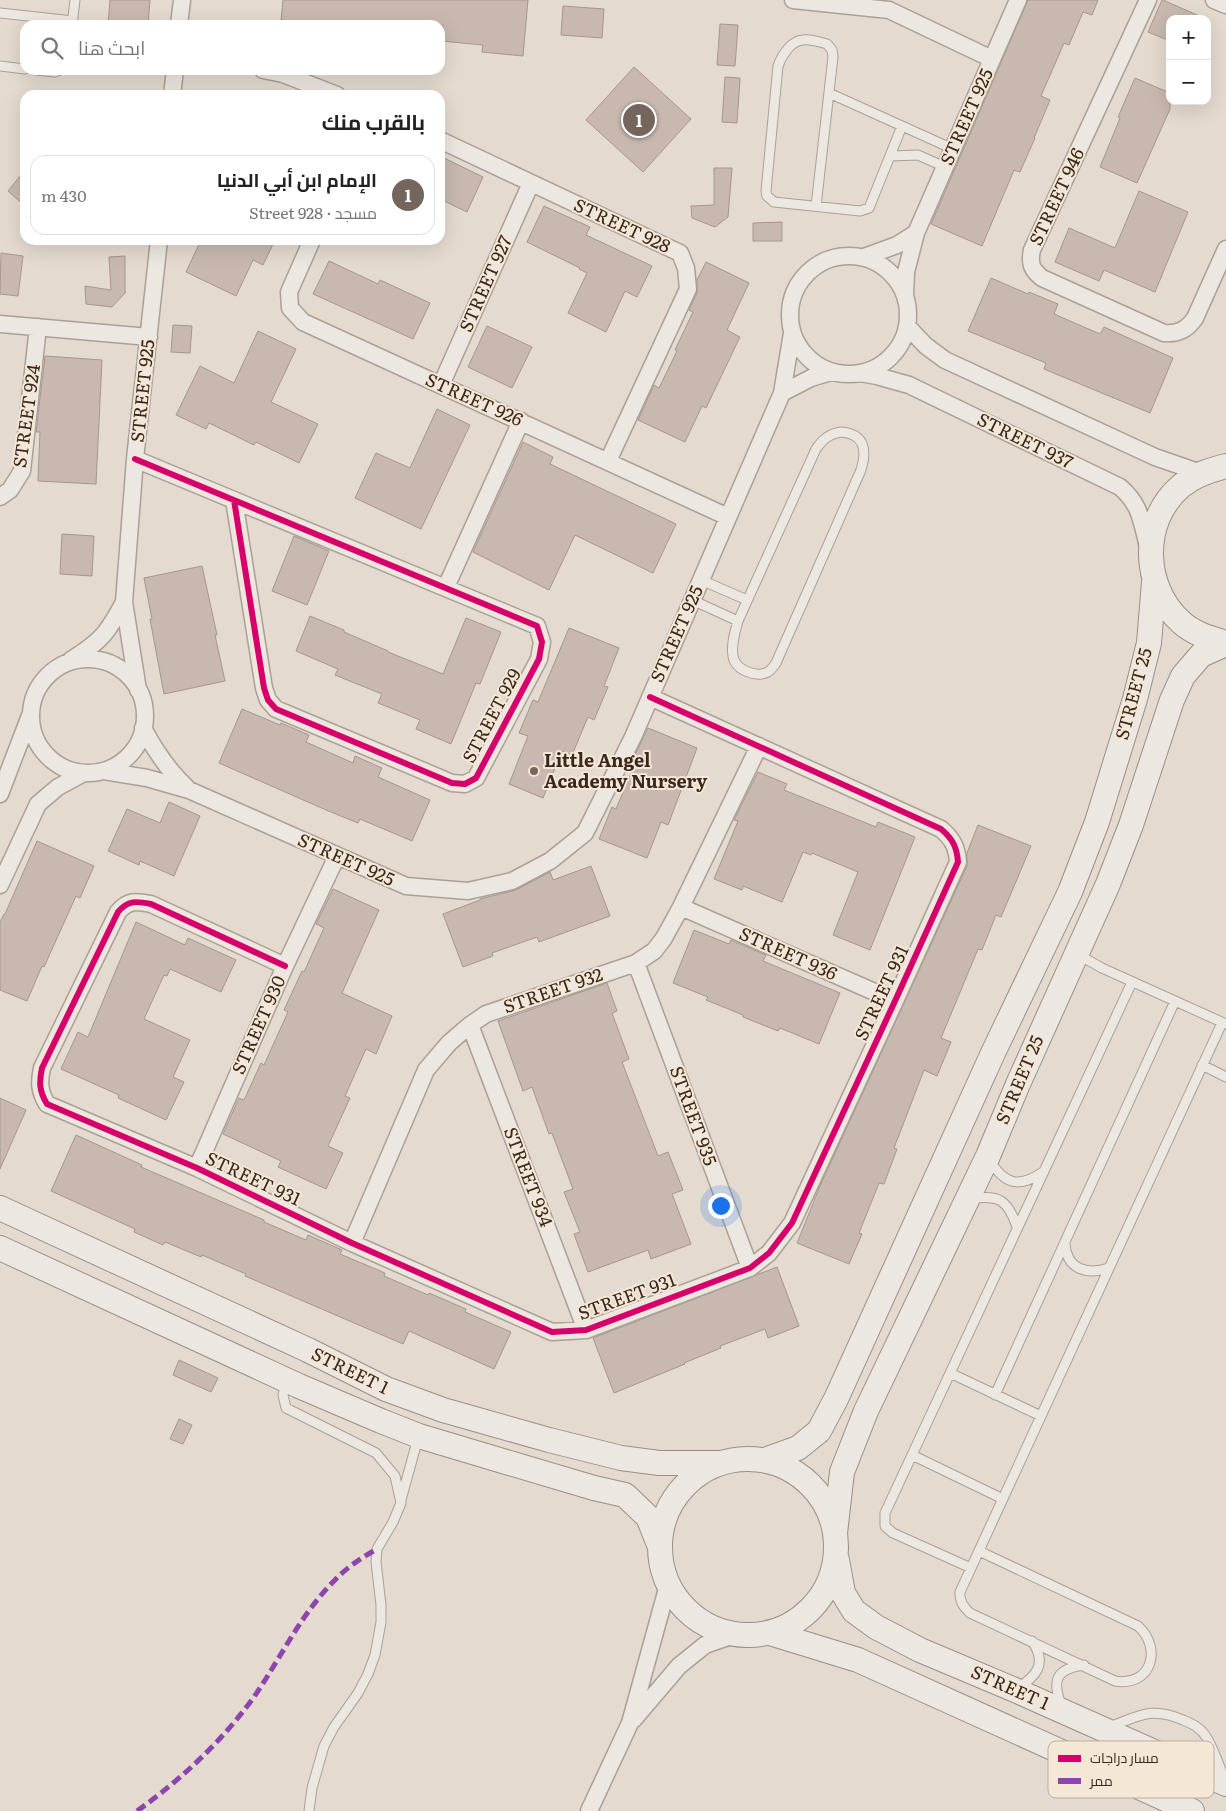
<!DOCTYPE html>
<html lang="ar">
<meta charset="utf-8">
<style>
:root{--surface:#fff;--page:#f6f6f6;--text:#222;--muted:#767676;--line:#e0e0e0;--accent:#75665d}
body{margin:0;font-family:Literata,Cairo,serif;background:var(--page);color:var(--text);direction:rtl}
.controls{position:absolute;right:15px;top:15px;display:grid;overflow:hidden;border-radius:10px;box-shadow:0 5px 20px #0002}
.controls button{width:45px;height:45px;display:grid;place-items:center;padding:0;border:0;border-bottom:1px solid var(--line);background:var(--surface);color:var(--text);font:25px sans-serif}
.you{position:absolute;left:720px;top:1205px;width:18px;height:18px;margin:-12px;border:4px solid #fff;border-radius:50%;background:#1a73e8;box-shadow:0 0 0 8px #1a73e833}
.badge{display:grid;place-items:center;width:32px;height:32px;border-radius:50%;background:var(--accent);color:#fff;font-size:16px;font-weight:700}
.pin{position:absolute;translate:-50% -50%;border:2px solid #fff;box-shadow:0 1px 5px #0006}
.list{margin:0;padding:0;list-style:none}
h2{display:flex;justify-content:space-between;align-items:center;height:65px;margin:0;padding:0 20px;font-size:21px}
h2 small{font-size:16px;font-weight:400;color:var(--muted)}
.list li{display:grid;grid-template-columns:32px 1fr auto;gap:15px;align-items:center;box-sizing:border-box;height:80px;margin:0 10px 10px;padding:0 10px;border:1px solid var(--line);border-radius:15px}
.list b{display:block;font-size:19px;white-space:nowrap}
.list p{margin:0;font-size:16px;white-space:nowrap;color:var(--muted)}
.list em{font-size:16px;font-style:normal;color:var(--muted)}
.icon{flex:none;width:28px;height:28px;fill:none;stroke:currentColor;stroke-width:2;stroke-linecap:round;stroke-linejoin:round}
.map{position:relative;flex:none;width:1226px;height:1811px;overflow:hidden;direction:ltr}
.search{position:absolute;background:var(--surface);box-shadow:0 5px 20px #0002;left:20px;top:20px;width:425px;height:55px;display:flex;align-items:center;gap:12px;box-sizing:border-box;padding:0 18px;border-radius:15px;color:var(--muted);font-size:19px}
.panel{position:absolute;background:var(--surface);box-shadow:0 5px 20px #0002;left:20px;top:90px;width:425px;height:155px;border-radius:15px;direction:rtl}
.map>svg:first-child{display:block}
</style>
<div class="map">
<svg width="1226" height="1811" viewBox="0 0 1226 1811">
<rect width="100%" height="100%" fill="#e4dacf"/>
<!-- building -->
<path fill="#c8b8b0" stroke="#a5968e" d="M110,0H150L148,25H108Z
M283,0H528L523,56L482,52L483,45L441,41L443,25H328L281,20Z
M1028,0H1098L1092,15L1083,12L1069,45L1064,43L1041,96L1050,100L1034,138H1035L1020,172L1014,170L982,246L931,224Z
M1162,0H1163L1206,19H1170V41L1148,32Z
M563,6L604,9L602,38L561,35Z
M720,24L738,25L735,66L717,65Z
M634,67L691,119L643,172L586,120Z
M725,77L740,78L737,123L722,122Z
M1135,78L1170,93V109L1137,183L1100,167L1120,118L1118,117Z
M440,156L483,177L467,212L440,199Z
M714,168H732L728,217L715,227L692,218L691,206L714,205Z
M25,170V206L8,191Z
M1139,191L1188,212L1155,292L1104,270L1099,281L1055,262L1069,228L1115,248Z
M544,206L590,227L586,235L652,266L637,297L625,291L606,332L568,313L587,273L579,269L580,268L527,242Z
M782,222V241H753V223Z
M201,240H275L263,265L253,260L236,296L186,272Z
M1,253L23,256L18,296L0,294Z
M125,256V292H126L112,307L86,304L85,286L111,290L109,257Z
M329,261L378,284L380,280L430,303L413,339L313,294Z
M706,262L749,283L727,330L740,337L706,408L702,406L685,442L638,420L654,385L659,388L677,351L675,350L693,312L689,310L697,293V280Z
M991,278L1028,294L1029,292L1058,304L1054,314L1100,334L1104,327L1173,358L1150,413L1044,369L1046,363L968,331Z
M173,325L192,326L190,353L171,352Z
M487,326L532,347L512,388L468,367Z
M258,331L296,349L271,402L318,424L299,463L256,442L254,445L209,423L206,429L176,415L200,366L234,383Z
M45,356L102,360L96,484L38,481L40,432H36Z
M437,409L470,425L421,529L355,498L376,453L410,468Z
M523,442L553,457L550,464L676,524L653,573L575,535L549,590L473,552Z
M62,534L94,536L92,576L60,574Z
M294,536L329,551L307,605L272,591Z
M202,566L217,635H215L225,681L164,694L150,619H152L144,578Z
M310,616L344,630V632L388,651V652L443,674L466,618L501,632L480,684L476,683L451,744L416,729L420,720L378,703L382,694L335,675L338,669L296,651Z
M569,628L619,648L604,686L608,687L594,720L588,717L572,755L562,751L543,798L509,784L528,736L519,733L533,700L538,702Z
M242,709L280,725L281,723L309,735L306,742L353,763L355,756L382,768L378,777L430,800L412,841L360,819L358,823L326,810L219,763Z
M648,728L697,748L668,825L661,822L647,858L599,839L612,807L616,809L634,766L630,765Z
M758,772L787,784L784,790L876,827L878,822L915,837L870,950L833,935L858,872L812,853L811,855L803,852L782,902L743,886L742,890L714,879L738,821L734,820Z
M169,802L200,816L174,876L140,861L139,865L108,851L127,809L160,823Z
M978,825L1031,846L1001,917L996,915L982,950L978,949L941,1038L951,1042L937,1076L924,1070L894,1148L897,1149L884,1184L879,1183L859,1233L862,1234L849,1264L797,1243L820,1186L967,866V853Z
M37,841L94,866L80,898L76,896L44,967L42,966L27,1001L0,990V922L4,914H5Z
M591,866L610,916L539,942L537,937L492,953L493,956L463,967L443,914L480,900V899L516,890L550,872L553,880Z
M333,889L379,910L342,993L392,1016L376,1054L366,1049L345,1096L350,1098L328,1146L343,1153L326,1189L278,1167L281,1161L223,1134L239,1098L244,1100L261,1063L264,1065L288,1012L284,1010L302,971L304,972L324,928L316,924Z
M136,922L185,945L188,938L236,960L221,992L170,969L167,976L164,975L144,1019L190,1040L173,1077L184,1082L166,1120L118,1098L119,1095L61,1069L78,1032L88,1037Z
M694,930L729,944L731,940L766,955L763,961L840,993L819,1044L780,1028L778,1031L743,1017V1015L706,1000L708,997L673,983Z
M607,983L617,1011L612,1013L629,1059L622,1062L658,1156L668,1152L683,1190L672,1194L691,1244L651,1259L648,1250L588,1272L574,1234L580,1232L564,1192L573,1189L552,1133L549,1134L532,1087L523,1091L498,1021Z
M0,1098L26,1110L0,1169Z
M76,1135L142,1165L141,1167L264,1220V1222L306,1240L308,1235L342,1250L340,1254L385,1273L384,1276L428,1295L429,1293L466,1309L465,1312L511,1332L494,1369L409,1331L403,1344L245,1276L246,1274L202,1255L201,1257L165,1242L163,1245L134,1232L135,1229L51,1191Z
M777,1267L799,1326L768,1338L765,1329L720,1346L721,1348L684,1363L685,1364L614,1393L593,1338Z
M179,1360L218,1378L211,1392L173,1375Z
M179,1419L192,1425L183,1444L170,1439Z"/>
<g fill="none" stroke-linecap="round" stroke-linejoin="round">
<defs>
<path id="lane" d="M0,13L73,21
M72,25L75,0
M0,66L25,69
M36,70L55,72L60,70
M829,93L953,149
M890,156L918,155L945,167
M816,206L833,57L832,50L827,44C820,42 810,39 803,40C791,40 781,57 778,66L766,191L767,196L774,202L860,211L869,208L902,126
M841,432C865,434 867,450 861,470L776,663C774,666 771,670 768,672C756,678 735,670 733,656C731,644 735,632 738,621L816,449C823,439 829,434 841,432Z
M701,580L747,600
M692,600L738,621
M1077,954L1102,968L1226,1024
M1202,1065L1226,1077
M989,1159C1004,1184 1018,1189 1043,1172
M970,1199C999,1194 1008,1200 1017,1227
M1065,1244C1067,1270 1087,1275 1109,1268
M950,1373L1041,1416
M287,1380L283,1395L286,1408L376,1453L395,1476L401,1503L393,1522L377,1549L376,1562L381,1605V1622L375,1655L368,1674L358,1693L334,1727L324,1746L312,1788L309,1811
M995,1395L1175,1001
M912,1455L1003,1499
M401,1500L418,1438
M979,1551L1138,1626C1163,1649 1151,1687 1115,1681L970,1613C963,1607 959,1601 960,1592L1222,1023
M971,1568L893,1533L885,1526V1513L1132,982
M1016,1689C1036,1677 1048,1664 1032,1641
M1062,1707C1052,1682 1054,1669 1084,1665
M1109,1727C1140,1716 1151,1706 1183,1720C1193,1724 1201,1728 1207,1738C1214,1750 1219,1765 1224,1778"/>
<path id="street" d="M793,0L889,10L992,59
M1148,0L1032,250C1029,264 1032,270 1042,278L1164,333C1178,334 1187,330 1195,318L1226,249
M1214,0L1226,5
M179,25L182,0
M263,70L283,74L337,95
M172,95L175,70
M440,140L680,253L686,268L688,289L608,461
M312,240L289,292L290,308L303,322L728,517
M790 315a59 59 0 1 1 118 0a59 59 0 1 1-118 0Z
M864,257L897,245L916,233
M905,295L906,272L916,233L1018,0
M0,324L149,337
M907,326L926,346L945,360L1155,457L1201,473
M860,373L877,376L909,385L1120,487C1141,505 1141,521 1148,546
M441,385L531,183
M782,393L811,378L831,372
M135,459L537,626L542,642L539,659L476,778L465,784L452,783L276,709L268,700L264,688L234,500
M0,497L10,490L22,471L38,327
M446,587L521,421
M31 716a57 57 0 1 1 114 0a57 57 0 1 1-114 0Z
M71,660C101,641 107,634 124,602
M138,690L124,602L135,459L159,240
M143,728C155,751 168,770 187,788
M104,771L147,778L189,790L406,886L468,891L512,881L550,861L585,833L633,737L782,393L792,333
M0,794L31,713
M0,885L38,804L58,787L84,773
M681,907L895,1001
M636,963L750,1268
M285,966L151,904C136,901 128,900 118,912L42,1068C39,1082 39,1091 47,1104L197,1168L352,1243L552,1332L586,1330L750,1268L769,1253L792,1223L895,1001L958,862C957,848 953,839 941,829L650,697
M470,1025L586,1330
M197,1168L285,966L337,856
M352,1243L426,1070L449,1043L470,1025L486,1014L636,963L654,951L664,938L681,907L759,746
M633,1720L679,1666L705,1645L734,1635
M589,1811L630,1723L668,1585"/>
<path id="secondary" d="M1226,466C1210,470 1194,475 1181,486C1140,521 1142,587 1181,622C1194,634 1210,638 1226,643
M0,1208L308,1350L386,1389L443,1410L549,1440L621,1458L659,1463H721
M0,1248L299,1386L381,1421L419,1436L496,1459L594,1488L625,1495L648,1517L660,1547
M660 1547a88 88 0 1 1 176 0a88 88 0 1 1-176 0Z
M765,1460L798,1448L819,1431L836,1399L993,1053L1070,892L1097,822L1135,699L1149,643L1154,582
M835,1533L842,1472L866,1411L988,1156L1018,1084L1108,884L1131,825L1172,700L1183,676L1201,655L1226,644
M837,1560L843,1593L854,1611L876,1627L920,1650L1015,1690L1226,1784
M770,1633L858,1660L1192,1811"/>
</defs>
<!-- lane casing -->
<use href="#lane" stroke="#aaa097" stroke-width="11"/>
<!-- street casing -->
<use href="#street" stroke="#aaa097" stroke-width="19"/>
<!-- secondary casing -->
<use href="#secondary" stroke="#998f88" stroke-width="26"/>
<!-- lane -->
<use href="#lane" stroke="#ece7e0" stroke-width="9"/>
<!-- street -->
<use href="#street" stroke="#ece7e0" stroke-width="16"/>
<!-- secondary -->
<use href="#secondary" stroke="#ece7e0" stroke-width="24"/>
<!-- quiet -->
<path stroke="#8e44ad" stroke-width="5" stroke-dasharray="10 5" stroke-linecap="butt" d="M137,1811C182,1779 222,1741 254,1697C280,1659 301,1614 334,1581C346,1568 361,1558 377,1549"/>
<defs>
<path id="cycleway" d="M135,459L537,626L542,642L539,659L476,778L465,784L452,783L276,709L268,700L264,688L234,500
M285,966L151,904C136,901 128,900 118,912L42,1068C39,1082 39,1091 47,1104L197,1168L352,1243L552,1332L586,1330L750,1268L769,1253L792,1223L895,1001L958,862C957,848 953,839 941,829L650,697"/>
</defs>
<!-- cycleway casing -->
<use href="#cycleway" stroke="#f5e7d5" stroke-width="9"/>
<!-- cycleway -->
<use href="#cycleway" stroke="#d6006c" stroke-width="6"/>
</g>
<!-- markers -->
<circle fill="#75665d" stroke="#f5e7d5" stroke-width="2" cx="534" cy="771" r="5"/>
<g text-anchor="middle" stroke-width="4" stroke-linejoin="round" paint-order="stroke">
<!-- street labels -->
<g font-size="18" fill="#39281f" stroke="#f5e7d5">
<text transform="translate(967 117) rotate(-66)" y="6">STREET 925</text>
<text transform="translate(1057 197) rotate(-65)" y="6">STREET 946</text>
<text transform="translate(622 226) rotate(25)" y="6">STREET 928</text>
<text transform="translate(486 284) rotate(-66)" y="6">STREET 927</text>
<text transform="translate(143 391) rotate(-84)" y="6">STREET 925</text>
<text transform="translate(474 400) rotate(24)" y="6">STREET 926</text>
<text transform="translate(27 416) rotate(-82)" y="6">STREET 924</text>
<text transform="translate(1025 441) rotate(26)" y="6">STREET 937</text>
<text transform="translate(677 634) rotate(-66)" y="6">STREET 925</text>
<text transform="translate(1134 694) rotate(-75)" y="6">STREET 25</text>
<text transform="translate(492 716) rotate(-62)" y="6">STREET 929</text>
<text transform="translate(346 860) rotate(24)" y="6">STREET 925</text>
<text transform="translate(788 954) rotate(24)" y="6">STREET 936</text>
<text transform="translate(553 991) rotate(-19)" y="6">STREET 932</text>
<text transform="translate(882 993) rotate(-65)" y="6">STREET 931</text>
<text transform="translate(259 1025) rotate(-66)" y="6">STREET 930</text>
<text transform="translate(1020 1080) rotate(-67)" y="6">STREET 25</text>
<text transform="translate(693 1116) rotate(70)" y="6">STREET 935</text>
<text transform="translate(528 1177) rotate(69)" y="6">STREET 934</text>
<text transform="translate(253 1179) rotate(25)" y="6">STREET 931</text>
<text transform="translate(627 1297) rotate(-20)" y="6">STREET 931</text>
<text transform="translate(350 1371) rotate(26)" y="6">STREET 1</text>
<text transform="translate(1010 1688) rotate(24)" y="6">STREET 1</text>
</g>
<!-- poi labels -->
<g font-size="18" font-weight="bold" fill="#39281f" stroke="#f5e7d5" text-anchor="start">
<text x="544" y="767">Little Angel<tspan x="544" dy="21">Academy Nursery</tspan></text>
</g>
</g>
<!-- legend -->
<rect x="1048" y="1741" width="166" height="57" rx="8" fill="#f5e7d5" stroke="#bdae9e" stroke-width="1"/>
<rect x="1058" y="1755" width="23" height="7" fill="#d6006c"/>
<rect x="1058" y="1778" width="23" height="6" fill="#8e44ad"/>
<g font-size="14" fill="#39281f">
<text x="1090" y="1763">مسار دراجات</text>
<text x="1090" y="1786">ممر</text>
</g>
</svg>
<div class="controls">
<button>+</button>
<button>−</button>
</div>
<div class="you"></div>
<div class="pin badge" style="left:639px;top:120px">1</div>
<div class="search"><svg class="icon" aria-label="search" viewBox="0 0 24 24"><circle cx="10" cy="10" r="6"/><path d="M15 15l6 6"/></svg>ابحث هنا</div>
<section class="panel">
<h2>بالقرب منك<small></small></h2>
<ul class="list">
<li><span class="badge">1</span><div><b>الإمام ابن أبي الدنيا</b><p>مسجد · Street 928</p></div><em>430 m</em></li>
</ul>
</section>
</div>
